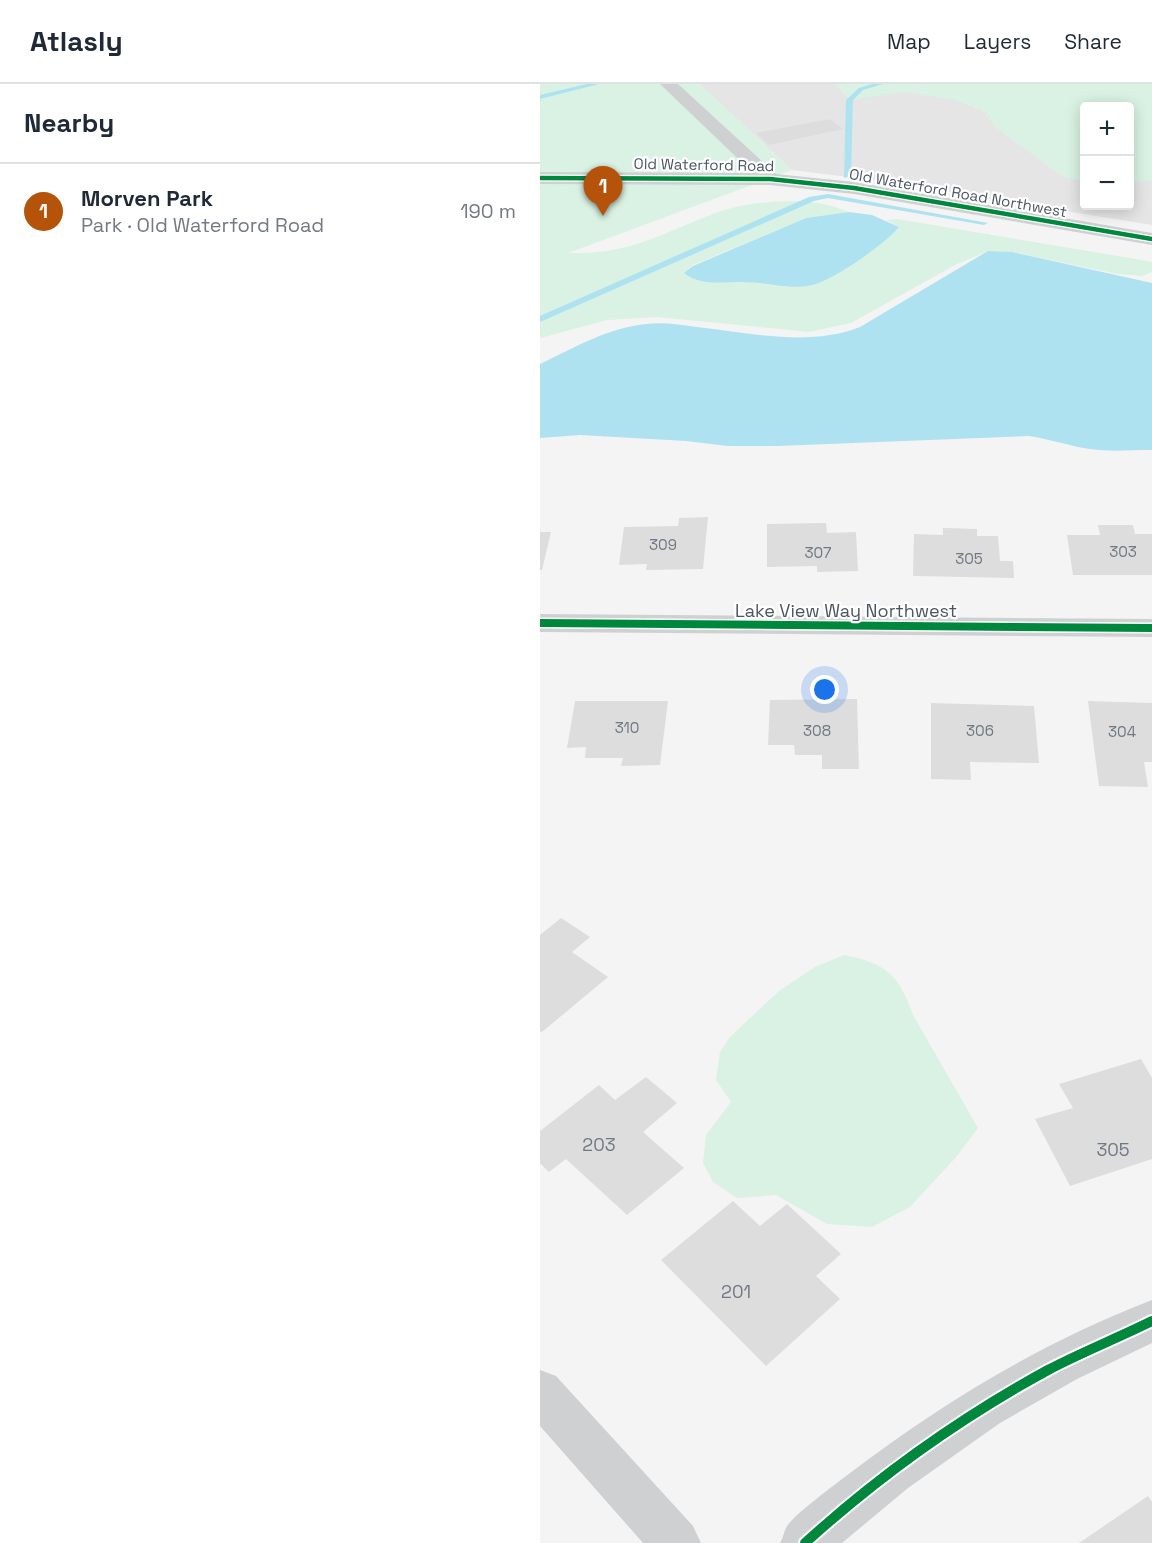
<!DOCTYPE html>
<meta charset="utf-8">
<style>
:root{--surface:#fff;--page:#f6f6f7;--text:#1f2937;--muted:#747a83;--line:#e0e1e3;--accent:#b45309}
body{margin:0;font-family:"Space Grotesk",sans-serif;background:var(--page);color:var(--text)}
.controls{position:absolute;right:18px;top:18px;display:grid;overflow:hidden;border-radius:6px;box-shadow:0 3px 15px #0003}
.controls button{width:54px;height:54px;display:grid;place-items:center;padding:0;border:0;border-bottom:2px solid var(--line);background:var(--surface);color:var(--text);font:30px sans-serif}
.you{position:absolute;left:285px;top:606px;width:21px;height:21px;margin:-15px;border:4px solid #fff;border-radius:50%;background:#1a73e8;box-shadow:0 0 0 9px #1a73e833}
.badge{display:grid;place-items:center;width:39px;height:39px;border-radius:50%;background:var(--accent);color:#fff;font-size:20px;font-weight:700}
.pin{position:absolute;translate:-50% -50px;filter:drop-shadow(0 2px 3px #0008)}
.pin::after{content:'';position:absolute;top:32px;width:21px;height:18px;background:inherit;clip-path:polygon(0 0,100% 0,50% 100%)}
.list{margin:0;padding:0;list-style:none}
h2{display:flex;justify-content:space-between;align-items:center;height:78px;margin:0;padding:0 24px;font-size:26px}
h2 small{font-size:20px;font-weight:400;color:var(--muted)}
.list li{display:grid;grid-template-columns:39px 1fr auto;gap:18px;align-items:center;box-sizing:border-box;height:96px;padding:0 24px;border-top:2px solid var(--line)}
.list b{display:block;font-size:22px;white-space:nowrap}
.list p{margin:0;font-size:20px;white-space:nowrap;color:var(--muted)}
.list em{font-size:20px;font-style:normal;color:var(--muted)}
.map{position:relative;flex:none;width:612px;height:1459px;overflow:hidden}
header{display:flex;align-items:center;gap:36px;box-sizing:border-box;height:84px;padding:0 30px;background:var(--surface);border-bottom:2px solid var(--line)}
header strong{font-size:28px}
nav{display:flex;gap:33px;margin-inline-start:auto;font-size:21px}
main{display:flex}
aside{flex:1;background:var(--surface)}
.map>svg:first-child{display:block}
</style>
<header>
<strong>Atlasly</strong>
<nav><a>Map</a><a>Layers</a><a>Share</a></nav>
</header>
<main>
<aside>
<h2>Nearby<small></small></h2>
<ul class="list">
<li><span class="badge">1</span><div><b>Morven Park</b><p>Park · Old Waterford Road</p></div><em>190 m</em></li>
</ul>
</aside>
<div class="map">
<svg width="612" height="1459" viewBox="0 0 612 1459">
<rect width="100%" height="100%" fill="#f4f4f4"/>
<!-- education -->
<path fill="#e6e5e6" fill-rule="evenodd" d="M159,0H612V141L340,97L252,86ZM544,22H590V122H544Z"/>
<!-- green -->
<path fill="#d9f2e3" d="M0,0H159L252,86L28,169C89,171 118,151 173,130C205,118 244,115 278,119C288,120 299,125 309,128L266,134L153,181L145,189L246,203L359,143L346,136L357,135L596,175L612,178V188L602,192L578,190L472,168L448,167L415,181L311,239L269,248L117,233L67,236L0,254Z
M298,0H612V96L590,99V22H544V97L523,93L454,42L445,28L415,16L364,8L310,16L295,1Z
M304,871C346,879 359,891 373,931L438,1044L417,1072L370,1123L332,1143L287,1140L236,1111L197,1114L173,1098L163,1079L166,1051L191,1018L176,996L180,968L190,953L210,934L239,907L275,883Z"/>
<!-- water -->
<path fill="#aee2f0" d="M309,128L332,131L359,143C345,160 289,200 267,202C245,205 224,198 202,198C183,198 160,202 144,189L153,182L266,134Z
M448,167L472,168L612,199V366C591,366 571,368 550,365C529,362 510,355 489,352L238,362H188L146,357L40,351L0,354V280C34,264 69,243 107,240C123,238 141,241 157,243C210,249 269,263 320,243Z"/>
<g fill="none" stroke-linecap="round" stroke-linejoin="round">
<!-- stream -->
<path fill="#aee2f0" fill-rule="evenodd" d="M47,0H59L0,15V11Z
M332,0H343L323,6L313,16L311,92L304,94L306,16L319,4Z
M288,110L448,139L444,141L288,114L274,117L0,238V232L269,113Z"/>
</g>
<!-- building -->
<path fill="#ddddde" d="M290,35L303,45L229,61L216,49Z
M168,433L163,485L106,486L107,480L79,481L84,443L138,442L139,434Z
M286,439L287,449L316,448L318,487L277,488V482L227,483V440Z
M558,441H593L595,450H612V491H533L527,451H560Z
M403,444L437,445V452H458L460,477H473L474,494L373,492L374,450L403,451Z
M0,448H11L2,486H0Z
M317,615L319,685H282V671H255L254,661H228L230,616Z
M35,617H128L120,681L81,682L83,674H45L46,663L27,664Z
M548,617L612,619V678H604L608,703L559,702Z
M391,619L494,622L499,679L430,678L431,696L391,695Z
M21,834L50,853L32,868L68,893L2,948L0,947V851Z
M601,975L612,994V1075L530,1102L495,1035L533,1024L519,1000Z
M106,993L137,1019L103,1048L144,1084L87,1131L26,1075L9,1088L0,1079V1047L59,1001L75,1016Z
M193,1117L220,1142L247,1120L301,1170L276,1192L300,1215L226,1282L121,1176Z
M608,1412L612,1418V1459H539Z"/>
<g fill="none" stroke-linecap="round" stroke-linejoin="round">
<!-- minor -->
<path fill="#ced0d2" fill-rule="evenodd" d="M120,0H138L236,90L314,98L612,149V161L314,110L230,101L0,100V88L213,89Z
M0,530L612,535V553L0,548Z
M612,1216V1259L537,1295L460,1339L368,1404L302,1459H240C243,1454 244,1447 247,1442C257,1428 296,1400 310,1389C403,1318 503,1258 612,1216Z
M0,1286L16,1292L153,1442L161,1459H103L0,1342Z"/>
<defs>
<path id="cycleway-far3" d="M0,94L230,95L314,104L612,155"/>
<path id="cycleway-far2" d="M0,539H23"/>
<path id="cycleway-far1" d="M0,539L612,544"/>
<path id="cycleway" d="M265,1459C339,1392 420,1334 508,1286C542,1268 578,1254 612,1237"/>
</defs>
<!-- cycleway-far3 casing -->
<use href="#cycleway-far3" stroke="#fff" stroke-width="7"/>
<!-- cycleway-far2 casing -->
<use href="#cycleway-far2" stroke="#fff" stroke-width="9"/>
<!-- cycleway-far1 casing -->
<use href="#cycleway-far1" stroke="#fff" stroke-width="11"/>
<!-- cycleway casing -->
<use href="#cycleway" stroke="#fff" stroke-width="14"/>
<!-- cycleway-far3 -->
<use href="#cycleway-far3" stroke="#00873e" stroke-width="4.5"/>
<!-- cycleway-far2 -->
<use href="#cycleway-far2" stroke="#00873e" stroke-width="6"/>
<!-- cycleway-far1 -->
<use href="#cycleway-far1" stroke="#00873e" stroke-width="8"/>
<!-- cycleway -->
<use href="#cycleway" stroke="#00873e" stroke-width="10"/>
</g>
<g text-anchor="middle" stroke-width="4.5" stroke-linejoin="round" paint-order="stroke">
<!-- far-street labels -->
<g font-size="15" fill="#4a5661" stroke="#fff">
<text transform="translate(164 81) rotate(1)" y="5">Old Waterford Road</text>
<text transform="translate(418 109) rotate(10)" y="5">Old Waterford Road Northwest</text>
</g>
<!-- number labels -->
<g font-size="15" fill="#707881">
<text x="123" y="466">309</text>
<text x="583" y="473">303</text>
<text x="278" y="474">307</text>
<text x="429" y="480">305</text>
<text x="87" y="649">310</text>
<text x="277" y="652">308</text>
<text x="440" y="652">306</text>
<text x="582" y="653">304</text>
</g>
<!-- street labels -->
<g font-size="18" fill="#4a5661" stroke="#fff">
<text x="306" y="533">Lake View Way Northwest</text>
</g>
<!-- near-number labels -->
<g font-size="18" fill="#707881">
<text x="59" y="1067">203</text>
<text x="573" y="1072">305</text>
<text x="196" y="1214">201</text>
</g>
</g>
</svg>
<div class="controls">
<button>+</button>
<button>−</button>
</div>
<div class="you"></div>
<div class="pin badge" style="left:63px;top:132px">1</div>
</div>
</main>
